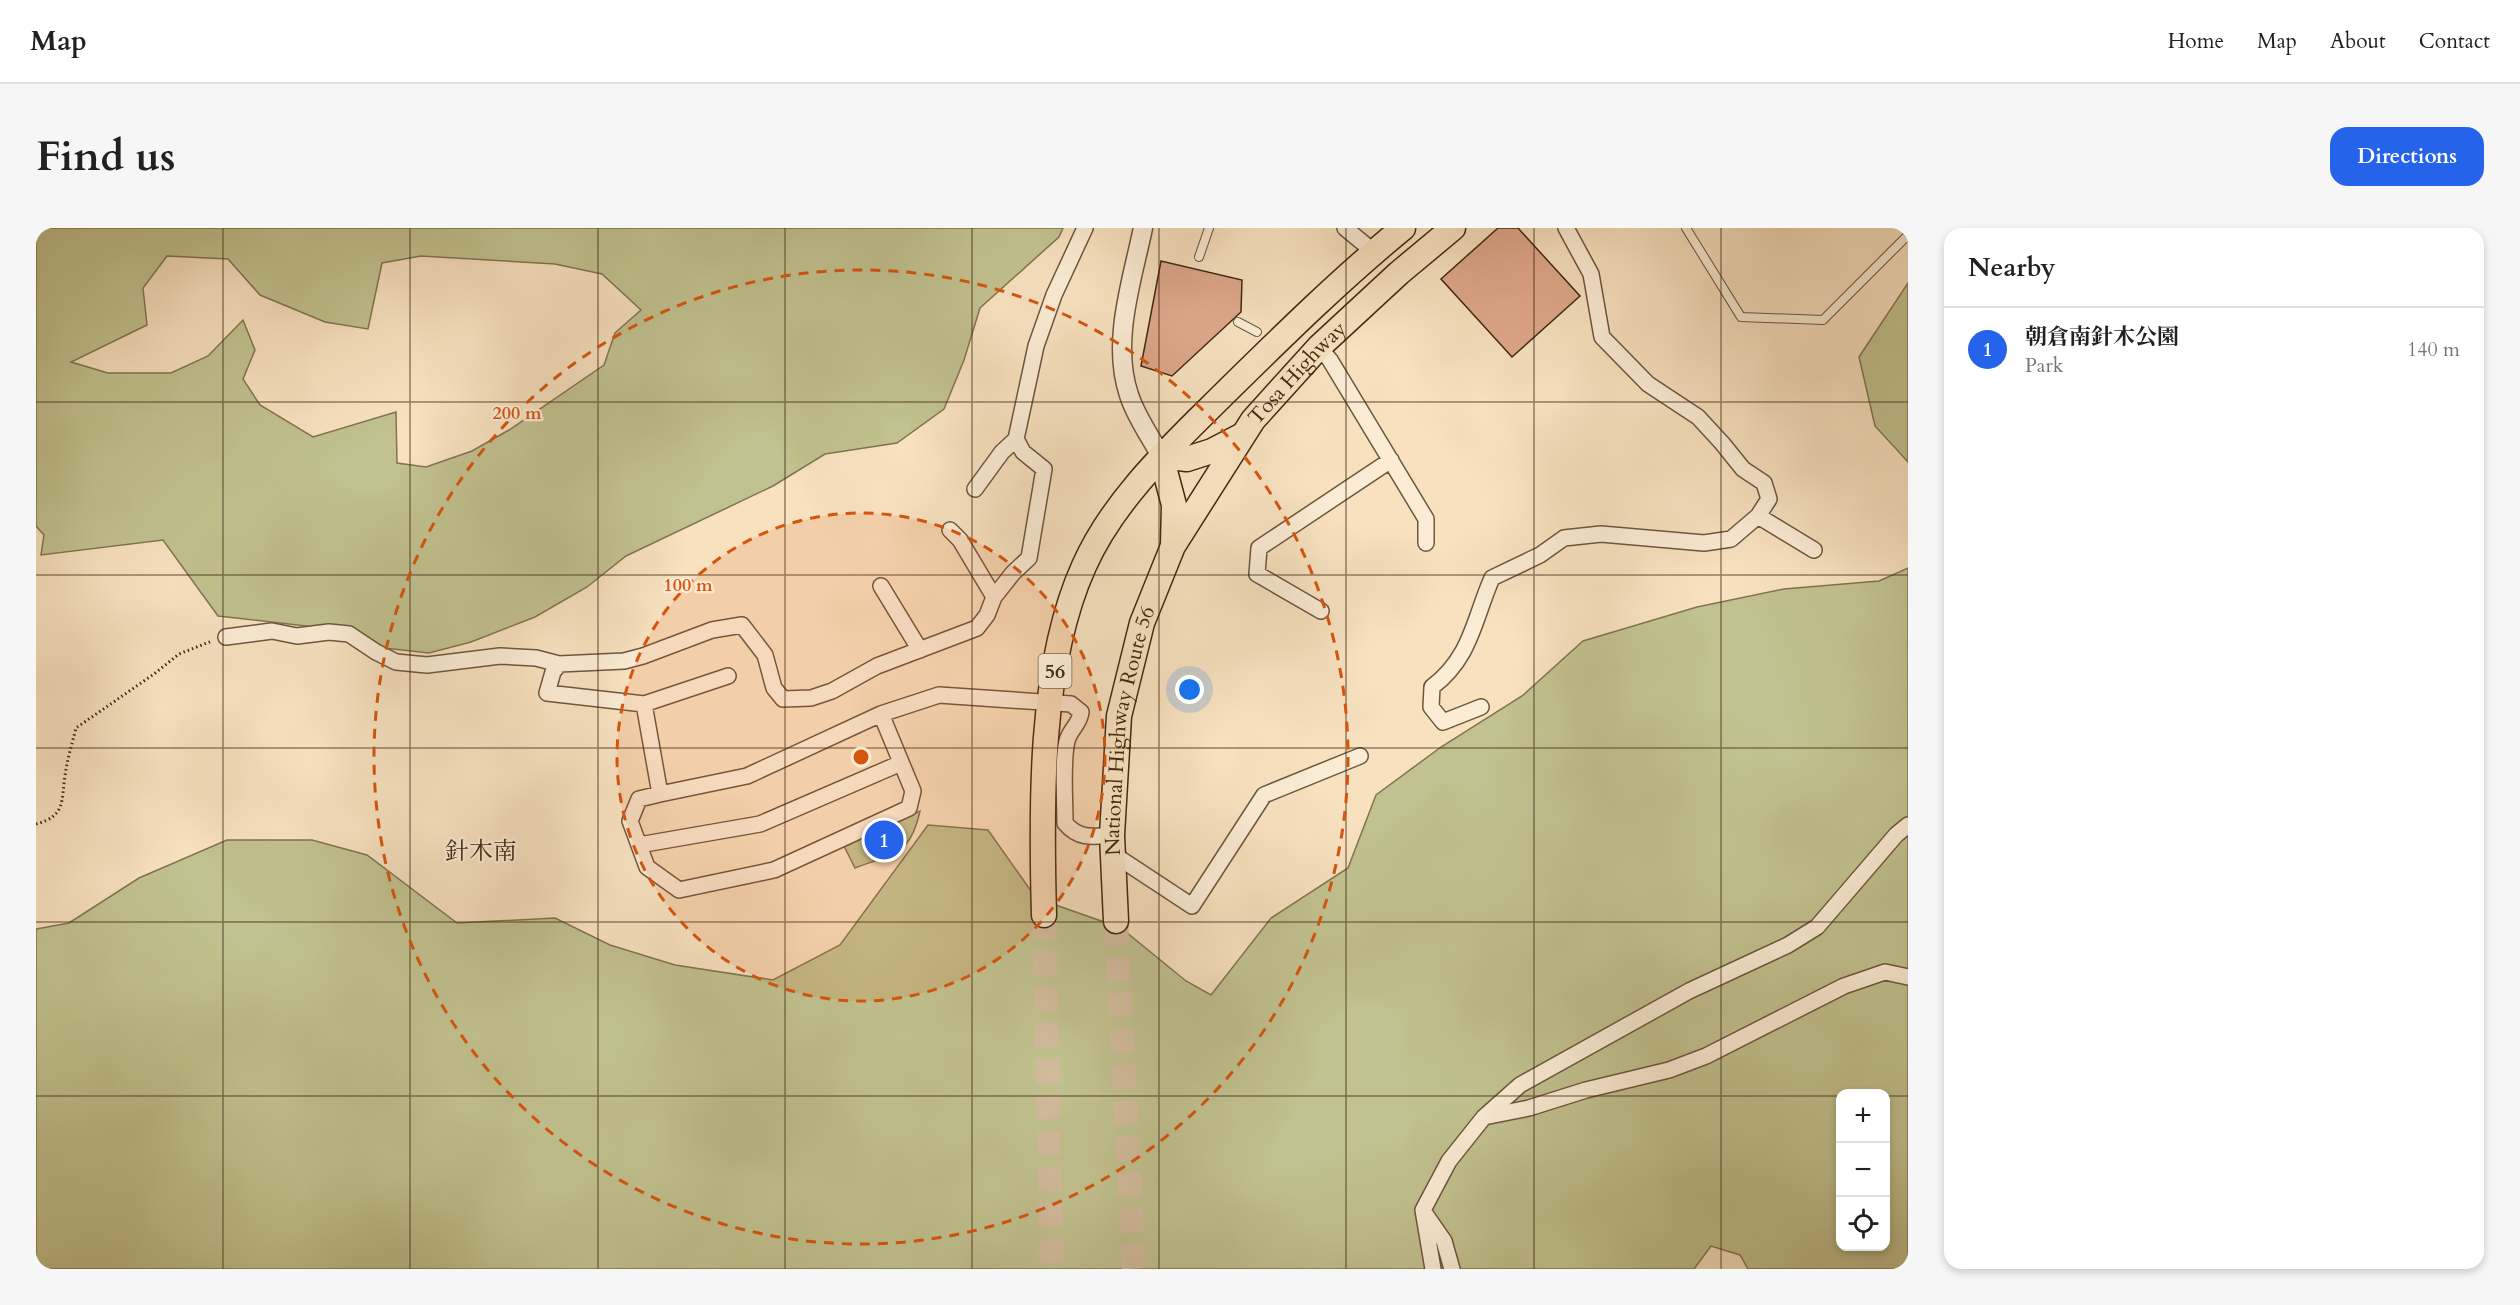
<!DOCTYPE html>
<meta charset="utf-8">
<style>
:root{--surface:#fff;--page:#f6f6f6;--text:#202124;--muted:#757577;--line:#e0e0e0;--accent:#2563eb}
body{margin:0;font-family:Cardo,"Noto Serif JP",serif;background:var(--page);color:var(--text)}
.controls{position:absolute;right:18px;bottom:18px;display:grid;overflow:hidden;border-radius:12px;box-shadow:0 3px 9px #0003}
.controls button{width:54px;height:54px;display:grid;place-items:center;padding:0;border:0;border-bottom:2px solid var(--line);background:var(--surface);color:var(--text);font:30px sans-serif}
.you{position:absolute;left:1154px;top:462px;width:21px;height:21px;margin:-15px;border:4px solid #fff;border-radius:50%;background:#1a73e8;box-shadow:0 0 0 9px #1a73e833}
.badge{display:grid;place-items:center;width:39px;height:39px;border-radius:50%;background:var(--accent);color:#fff;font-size:20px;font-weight:700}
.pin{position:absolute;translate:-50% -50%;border:3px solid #fff;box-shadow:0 2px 6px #0006}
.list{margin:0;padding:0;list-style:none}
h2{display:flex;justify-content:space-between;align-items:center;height:78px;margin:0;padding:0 24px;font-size:26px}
h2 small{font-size:20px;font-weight:400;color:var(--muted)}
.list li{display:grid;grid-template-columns:39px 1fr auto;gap:18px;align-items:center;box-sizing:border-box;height:84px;padding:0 24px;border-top:2px solid var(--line)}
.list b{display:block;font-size:22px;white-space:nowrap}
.list p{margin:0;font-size:20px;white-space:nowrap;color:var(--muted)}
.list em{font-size:20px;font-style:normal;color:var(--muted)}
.icon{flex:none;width:33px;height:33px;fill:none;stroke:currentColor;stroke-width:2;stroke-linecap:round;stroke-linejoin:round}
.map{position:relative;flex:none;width:1872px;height:1041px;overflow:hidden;border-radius:18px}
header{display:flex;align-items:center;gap:36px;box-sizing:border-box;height:84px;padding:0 30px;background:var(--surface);border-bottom:2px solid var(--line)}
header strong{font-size:28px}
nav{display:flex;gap:33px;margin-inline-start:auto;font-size:21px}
.intro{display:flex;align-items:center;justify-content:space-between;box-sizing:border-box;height:144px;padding:0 36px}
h1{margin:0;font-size:42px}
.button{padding:15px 27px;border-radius:18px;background:var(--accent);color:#fff;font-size:21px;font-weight:700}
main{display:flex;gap:36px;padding:0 36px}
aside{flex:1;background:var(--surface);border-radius:18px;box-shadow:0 3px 9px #0003}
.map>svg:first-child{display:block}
</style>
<header>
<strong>Map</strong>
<nav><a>Home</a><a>Map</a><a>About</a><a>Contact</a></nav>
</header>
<div class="intro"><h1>Find us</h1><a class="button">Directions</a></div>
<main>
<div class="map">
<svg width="1872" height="1041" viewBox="0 0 1872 1041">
<rect width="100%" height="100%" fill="#f7e1bf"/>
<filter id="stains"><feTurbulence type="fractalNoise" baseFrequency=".00333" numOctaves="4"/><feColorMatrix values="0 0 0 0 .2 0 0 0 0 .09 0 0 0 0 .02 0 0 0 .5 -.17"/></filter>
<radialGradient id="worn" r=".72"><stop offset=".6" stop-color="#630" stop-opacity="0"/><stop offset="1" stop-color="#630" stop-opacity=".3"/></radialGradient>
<!-- green -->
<path fill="#c1c28f" stroke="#807551" stroke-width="1.5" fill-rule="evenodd" d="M0,0H1027L1023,9L944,80L928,132L908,181L861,215L789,226L737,258L590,328L551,359L499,389L435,414L393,425L330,418L296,401L182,388L127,312L5,327L8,307L0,298ZM131,28L192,31L224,67L289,94L332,101L346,35L385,28L519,36L566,46L605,82L579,105L568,137L473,202L436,223L390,239L361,235L360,184L277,209L224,177L207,151L219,122L207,92L172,128L135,145H72L35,134L111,97L107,60Z
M1872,55V234L1839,198L1823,129Z
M1872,340V1041H1712L1704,1027L1675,1018L1658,1041H0V701L33,695L103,650L191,612H276L331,627L421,695L519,690L574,717L639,737L737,752L804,717L892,597L952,602L1000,670L1085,700L1150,753L1175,767L1235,690L1312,640L1340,567L1405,519L1486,468L1547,413L1661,379L1748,361L1843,353ZM1804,866H1850V1018H1804Z
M884,583C874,628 858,625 819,640L808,618Z"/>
<!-- building -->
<path fill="#dea78a" stroke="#402813" stroke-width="1.5" d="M1462,0H1482L1544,68L1476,129L1405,51Z
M1125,33L1206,52L1205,84L1136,148L1105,138Z"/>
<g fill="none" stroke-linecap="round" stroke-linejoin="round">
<!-- trunk-tunnel -->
<path stroke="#d2bc9d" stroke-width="24" stroke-dasharray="24 12" stroke-linecap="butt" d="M1008,687L1016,1041
M1080,693L1098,1041"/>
<defs>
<path id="service" d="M1650,0L1705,89L1787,92L1872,7
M1163,29L1173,0
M1202,94L1221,104"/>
<path id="minor" d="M1049,0L1018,67L1000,118L980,211L987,224L1008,241L993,330L977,345L958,369L951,387L941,400L841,438L796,463L775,470L747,471L738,460L729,427L706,397L676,402L607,428L588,433L523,436L517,444L511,465L608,476L624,566L711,548L845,486L903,467L1035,476L1045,484C1044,496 1034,501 1031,513C1026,534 1029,572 1029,595C1042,611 1056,609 1076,607
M1309,0L1338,24
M1283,119L1294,132L1390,291V315
M939,261L966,224L980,211
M1722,288L1778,322
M914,302L924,312L958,369
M845,358L884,422
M1285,383L1221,346L1223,320L1355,232
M190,409L236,403L261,408L293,404L313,406L340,424L360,434L391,437L464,428L500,430L523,436
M608,476L692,448
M1445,479L1407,494L1395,479L1396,459C1435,430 1438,391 1456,350L1504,327L1528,310L1565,306L1668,315L1695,311L1722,288L1733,271L1728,255L1707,241L1686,215L1662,189L1612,156L1566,109L1555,46L1530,0
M624,566L603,571L594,593L611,639L643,662L738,642L873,580L877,563L845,486
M603,617L724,596L865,535
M1077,626L1156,678L1228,567L1324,528
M1448,889L1493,880L1550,862L1633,842L1670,828L1808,758L1849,744L1872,749
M1390,987L1408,1013L1416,1041
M1397,1041L1387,982L1413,933L1448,889L1484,857L1653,763L1752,717L1781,699L1860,607L1872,597"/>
<path id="tertiary" d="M1107,0C1096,53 1075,114 1093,167C1100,189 1114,208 1125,228"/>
<g id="trunk">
<path d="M1125,228L1138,277L1137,317"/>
<path d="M1125,228L1151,231L1176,223L1205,208"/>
<path d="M1008,687C1005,579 1003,437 1048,338C1079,268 1141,213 1194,160C1250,105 1306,50 1367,0"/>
<path id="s1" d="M1080,693L1076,607L1083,488L1106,395L1137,318L1217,192L1283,119L1363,45L1417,0"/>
</g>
</defs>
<!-- service casing -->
<use href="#service" stroke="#6e563e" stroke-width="10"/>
<!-- minor casing -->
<use href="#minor" stroke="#6e563e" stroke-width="18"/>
<!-- tertiary casing -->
<use href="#tertiary" stroke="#6e563e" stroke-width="21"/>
<!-- trunk casing -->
<use href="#trunk" stroke="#402813" stroke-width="27"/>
<!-- path -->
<path stroke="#402813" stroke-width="3" stroke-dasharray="1.5 3" stroke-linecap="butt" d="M0,596C30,588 25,573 29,548C31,532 36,516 40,500L118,446L143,426L176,413"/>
<!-- service -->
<use href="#service" stroke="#faecd5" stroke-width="8"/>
<!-- minor -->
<use href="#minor" stroke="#faecd5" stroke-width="15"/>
<!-- tertiary -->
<use href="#tertiary" stroke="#faecd5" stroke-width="18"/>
<!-- trunk -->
<use href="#trunk" stroke="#f7e1bf" stroke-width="24"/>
</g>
<!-- grid -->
<path fill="none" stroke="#402813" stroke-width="1.5" stroke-opacity="0.55" d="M187,0V1041M374,0V1041M562,0V1041M749,0V1041M936,0V1041M1123,0V1041M1310,0V1041M1498,0V1041M1685,0V1041M0,174H1872M0,347H1872M0,520H1872M0,694H1872M0,868H1804M1850,868H1872"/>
<!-- distance rings -->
<circle cx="825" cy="529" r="244" fill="#d7540d" fill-opacity=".12"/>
<g fill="none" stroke="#d7540d" stroke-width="3" stroke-dasharray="10 8">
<circle cx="825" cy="529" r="244"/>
<circle cx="825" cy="529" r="487"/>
</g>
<g text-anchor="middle" stroke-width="4.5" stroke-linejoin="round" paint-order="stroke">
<!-- shield labels -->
<rect fill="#faecd5" stroke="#78634d" stroke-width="1.5" x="1002.5" y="426" width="33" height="34" rx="4.5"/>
<g font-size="20" font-weight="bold" fill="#402813">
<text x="1019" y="450">56</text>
</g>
<!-- street labels -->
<g font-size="21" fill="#402813" stroke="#faecd5">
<text dy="7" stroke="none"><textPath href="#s1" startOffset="598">Tosa Highway</textPath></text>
<text dy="7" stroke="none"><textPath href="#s1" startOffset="192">National Highway Route 56</textPath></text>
</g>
<!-- quarter labels -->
<g font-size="24" fill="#402813" stroke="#faecd5">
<text x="445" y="631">針木南</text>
</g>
</g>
<circle cx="825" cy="529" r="9" fill="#d7540d" stroke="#faecd5" stroke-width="3"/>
<g font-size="18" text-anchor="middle" font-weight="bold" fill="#d7540d" stroke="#faecd5" stroke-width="4.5" stroke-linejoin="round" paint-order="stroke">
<text x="481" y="191">200 m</text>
<text x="652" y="363">100 m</text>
</g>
<rect width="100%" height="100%" filter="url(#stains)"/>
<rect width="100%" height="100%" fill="url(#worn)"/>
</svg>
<div class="controls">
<button>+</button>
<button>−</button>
<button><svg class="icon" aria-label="locate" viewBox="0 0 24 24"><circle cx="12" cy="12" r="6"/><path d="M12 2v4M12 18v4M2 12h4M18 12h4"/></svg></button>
</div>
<div class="you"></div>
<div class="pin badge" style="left:848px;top:612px">1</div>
</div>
<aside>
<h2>Nearby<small></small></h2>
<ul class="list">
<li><span class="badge">1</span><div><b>朝倉南針木公園</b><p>Park</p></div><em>140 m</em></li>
</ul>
</aside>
</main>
